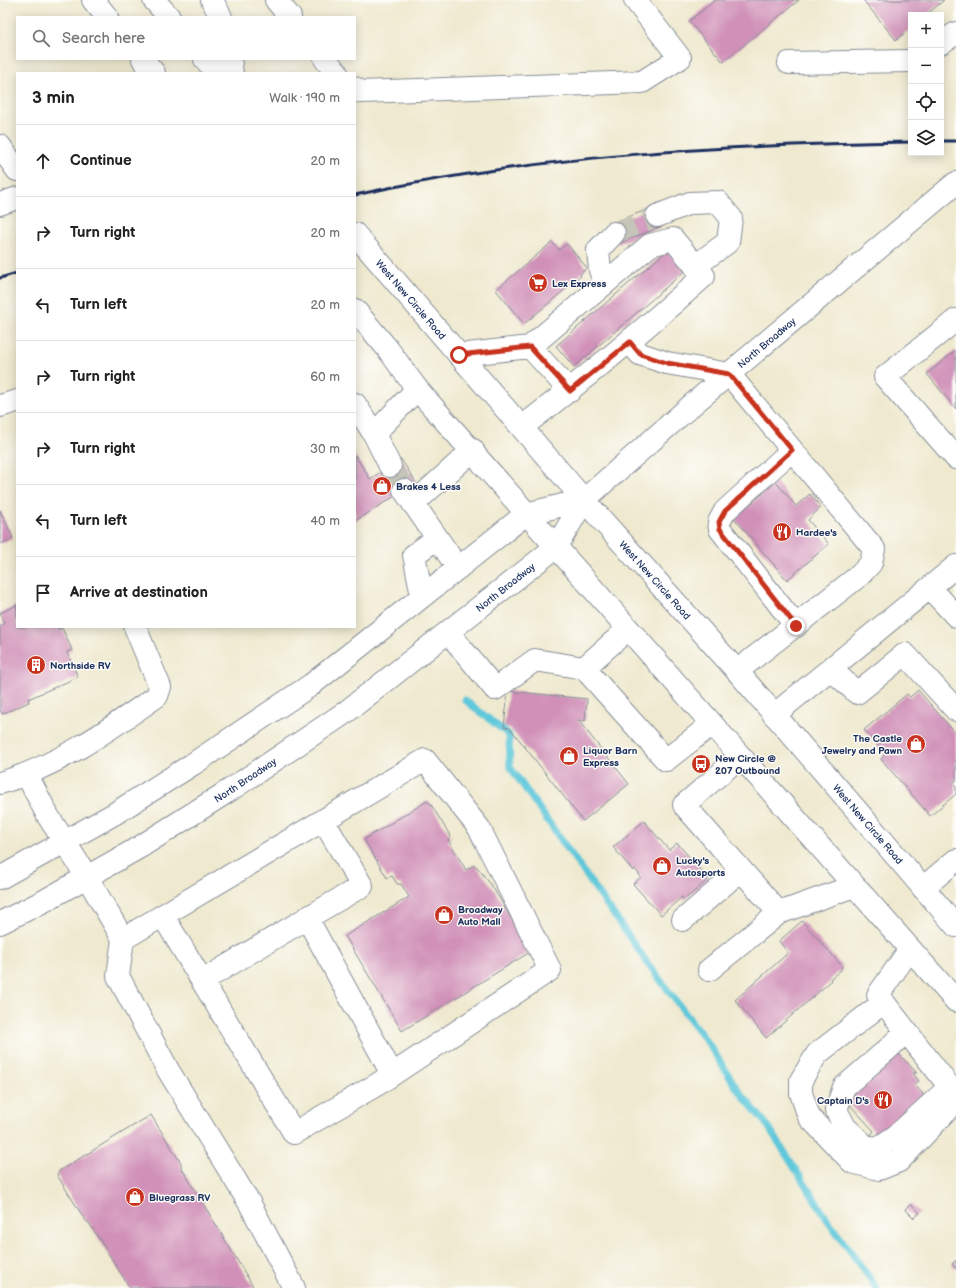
<!DOCTYPE html>
<meta charset="utf-8">
<style>
:root{--surface:#fff;--page:#f6f6f6;--text:#222;--muted:#767676;--line:#e0e0e0}
body{margin:0;font-family:"Balsamiq Sans",sans-serif;background:var(--page);color:var(--text)}
.controls{position:absolute;right:12px;top:12px;display:grid;overflow:hidden;border-radius:0px;box-shadow:0 2px 10px #0003}
.controls button{width:36px;height:36px;display:grid;place-items:center;padding:0;border:0;border-bottom:1px solid var(--line);background:var(--surface);color:var(--text);font:20px sans-serif}
.stop{position:absolute;width:12px;height:12px;margin:-9px;border:3px solid #c8321e;border-radius:50%;background:#fff}
.stop.end{background:#c8321e;border-color:#fff;box-shadow:0 1px 4px #0008}
.list{margin:0;padding:0;list-style:none}
h2{display:flex;justify-content:space-between;align-items:center;height:52px;margin:0;padding:0 16px;font-size:17px}
h2 small{font-size:13px;font-weight:400;color:var(--muted)}
.list li{display:grid;grid-template-columns:26px 1fr auto;gap:12px;align-items:center;box-sizing:border-box;height:72px;padding:0 16px;border-top:1px solid var(--line)}
.list b{display:block;font-size:15px;white-space:nowrap}
.list em{font-size:13px;font-style:normal;color:var(--muted)}
.icon{flex:none;width:22px;height:22px;fill:none;stroke:currentColor;stroke-width:2;stroke-linecap:round;stroke-linejoin:round}
.map{position:relative;flex:none;width:956px;height:1288px;overflow:hidden}
.search{position:absolute;background:var(--surface);box-shadow:0 2px 10px #0003;left:16px;top:16px;width:340px;height:44px;display:flex;align-items:center;gap:10px;box-sizing:border-box;padding:0 14px;border-radius:0px;color:var(--muted);font-size:15px}
.panel{position:absolute;background:var(--surface);box-shadow:0 2px 10px #0003;left:16px;top:72px;width:340px;height:556px;border-radius:0px}
.map>svg:first-child{display:block}
</style>
<div class="map">
<svg width="956" height="1288" viewBox="0 0 956 1288">
<rect width="100%" height="100%" fill="#fdfcf7"/>
<filter id="ink" filterUnits="userSpaceOnUse"><feTurbulence type="fractalNoise" baseFrequency=".025" numOctaves="2"/><feDisplacementMap in="SourceGraphic" scale="8" xChannelSelector="R" yChannelSelector="G"/><feConvolveMatrix kernelMatrix="1 2 1 2 8 2 1 2 1" color-interpolation-filters="sRGB"/></filter>
<filter id="wash" filterUnits="userSpaceOnUse"><feTurbulence type="fractalNoise" baseFrequency=".012" numOctaves="4" result="noise"/><feDisplacementMap in="SourceGraphic" scale="16" xChannelSelector="R" yChannelSelector="G"/><feGaussianBlur stdDeviation="0.9" result="paint"/><feColorMatrix in="noise" values="0 0 0 0 0 0 0 0 0 0 0 0 0 0 0 0 0 1.4 0 .05"/><feComposite in="paint" operator="in"/></filter>
<g filter="url(#wash)">
<rect width="100%" height="100%" fill="#efe9cf"/>
<g fill="none" stroke-linecap="round" stroke-linejoin="round">
<!-- stream -->
<path stroke="#5ec8da" stroke-width="7" d="M465,700L509,735L510,767L649,965L710,1046L738,1090L768,1126L829,1222L877,1288"/>
</g>
<g id="blocks">
<!-- building -->
<path fill="#d090b8" d="M715,0H799L723,62L689,21Z
M863,0H944L926,15H911V28L896,40Z
M654,207L662,226L618,244L610,224Z
M552,242L559,250L567,244L587,268L580,274L581,276L524,324L496,290Z
M670,248L687,269L574,367L556,346Z
M956,350V409L927,374Z
M355,455L370,479L401,459L416,483L355,521Z
M776,482L796,506L810,494L821,507L808,520L829,544L787,580L734,518Z
M0,510L13,538L0,544Z
M17,605V627H57L58,629L62,628L72,650L67,652L78,677L28,699L29,702L2,714L0,709V626L4,624L0,613Z
M918,690L956,734V781L953,783L956,786V794L930,816L881,759L885,754L864,730L907,694L910,697Z
M508,691L587,699L585,721L578,720L629,784L583,821L510,728L504,727Z
M427,801L430,803L451,837L448,840L466,870L474,865L477,867L492,886L530,950V952L402,1031L345,936L409,897L401,884H397L392,876L387,878L365,841V839Z
M644,821L669,850L677,843L709,879L684,900L682,897L661,915L633,884L641,877L635,869L633,871L613,847Z
M802,921L842,966L841,970L831,978L830,982L766,1038L735,1000L788,953L779,941Z
M898,1053L917,1073H913L919,1081L914,1084L923,1094L922,1105L873,1139L871,1135L874,1131L850,1105L845,1109L844,1095Z
M151,1115L181,1163V1167L254,1288H130L89,1223L85,1220L57,1175L59,1171Z
M911,1204L920,1213L914,1218L905,1209Z
M956,1260V1269L952,1264Z"/>
</g>
</g>
<g filter="url(#ink)">
<use href="#blocks" fill-opacity="0" stroke="#858c96" stroke-width="1"/>
<g fill="none" stroke-linecap="round" stroke-linejoin="round">
<!-- minor-tunnel -->
<path stroke="#c5c4b8" stroke-width="22" stroke-dasharray="22 11" stroke-linecap="butt" d="M614,233L657,216
M390,466L404,490"/>
<defs>
<path id="minor" d="M212,0L221,17
M276,0L290,17
M941,43L956,33
M230,59L232,73
M325,59L337,73
M789,63L911,61
M355,88L361,92L642,82L680,58L635,0
M0,146L17,170
M0,204L17,198
M657,216L690,203L718,202L731,218L728,242L695,266
M605,283L600,270L598,250L614,233
M956,320L885,377L956,458
M630,342L640,354L667,363L729,374L874,549L871,563L860,575L737,671
M530,347L570,391
M459,355L530,347L650,245L673,239L704,276C645,329 585,379 522,427
M355,404L374,434
M0,406L17,401
M792,450L725,511L719,522L720,529L796,626
M390,466L374,434L417,389
M404,490L458,568
M413,504L473,450
M930,588L956,616
M422,596L414,555L437,538
M628,629L584,668L666,760L712,724
M448,632L495,689L535,660L584,668
M831,669L857,693L905,654L956,710
M774,715L956,566
M740,757L684,805L779,913L854,886
M27,775L48,816L87,877L123,939L118,976L168,1070L250,1204L294,1288
M0,783C58,766 107,731 157,696L160,687L135,627
M923,888L956,860
M307,918L362,886L323,820
M683,920L741,870
M123,939L425,760L479,828L550,970L378,1084L294,1133L163,916
M910,949L878,995L956,1095
M709,970L779,913
M202,981L307,918L392,1074
M884,1002L817,1054L801,1080V1093L809,1117L852,1162L879,1169L899,1161L956,1101
M906,1031L889,1048L844,1087L836,1110L845,1127L865,1146L878,1148L896,1136L941,1095L956,1101"/>
<g id="major">
<path id="s1" d="M584,500L693,404L956,183"/>
</g>
<g id="highway">
<path d="M93,0L107,17"/>
<path d="M154,0L169,17"/>
<path d="M143,59L154,73"/>
<path d="M205,59L217,73"/>
<path id="s2" d="M355,234L584,500L737,671L956,926"/>
<path d="M355,310L387,348L417,389L956,1001"/>
<path d="M0,878L114,814L193,764L311,685L526,514L584,500"/>
<path id="s3" d="M0,923L44,901L140,847L230,790L346,712L556,547L584,500"/>
</g>
</defs>
<!-- minor casing -->
<use href="#minor" stroke="#858c96" stroke-width="24"/>
<!-- major casing -->
<use href="#major" stroke="#858c96" stroke-width="24"/>
<!-- highway casing -->
<use href="#highway" stroke="#858c96" stroke-width="24"/>
<!-- minor -->
<use href="#minor" stroke="#fff" stroke-width="22"/>
<!-- major -->
<use href="#major" stroke="#fff" stroke-width="22"/>
<!-- highway -->
<use href="#highway" stroke="#fff" stroke-width="22"/>
<!-- rail -->
<path stroke="#1b2f5e" stroke-width="3" d="M941,141H956
M355,195C538,155 724,145 911,142
M0,278L17,273"/>
</g>
</g>
<g fill="none" stroke-linecap="round" stroke-linejoin="round" filter="url(#ink)">
<!-- route -->
<path stroke="#c8321e" stroke-width="5" d="M459,355L530,347L570,391L630,342L640,354L667,363L729,374L792,450L725,511L719,522L720,529L796,626"/>
</g>
<!-- icons -->
<defs>
<symbol id="supermarket-disc" viewBox="-11 -11 22 22"><circle r="9.5" fill="#c8321e" stroke="#fdfcf7"/><path d="M-6-5.5h2.5l.6 2H6L4.5 2H-2.5L-4.4-4H-6ZM-1.5 3.2a1.3 1.3 0 1 0 .1 0ZM3 3.2a1.3 1.3 0 1 0 .1 0Z" fill="#fff"/></symbol>
<symbol id="shop-disc" viewBox="-11 -11 22 22"><circle r="9.5" fill="#c8321e" stroke="#fdfcf7"/><path d="M-5-2.5h2.3a2.7 3.5 0 0 1 5.4 0H5L5.5 6h-11ZM-1.5-2.5h3a1.5 2.3 0 0 0-3 0Z" fill="#fff"/></symbol>
<symbol id="restaurant-disc" viewBox="-11 -11 22 22"><circle r="9.5" fill="#c8321e" stroke="#fdfcf7"/><path d="M-5-6h1v4h1v-4h1v4h1v-4h1v5L-1.5 .5V6h-2V.5L-5-1ZM5-6V6H3V1.5H1.5Q1.5-4 5-6Z" fill="#fff"/></symbol>
<symbol id="building-disc" viewBox="-11 -11 22 22"><circle r="9.5" fill="#c8321e" stroke="#fdfcf7"/><path d="M-4-6H4V6H1V3H-1V6H-4ZM-2.5-4.3h1.7v1.8h-1.7ZM.8-4.3h1.7v1.8H.8ZM-2.5-1h1.7V.8h-1.7ZM.8-1h1.7V.8H.8Z" fill="#fff"/></symbol>
<symbol id="bus-disc" viewBox="-11 -11 22 22"><circle r="9.5" fill="#c8321e" stroke="#fdfcf7"/><path d="M-5-6H5V4H4V6H2V4H-2V6H-4V4H-5ZM-3.5-4V0h7V-4ZM-3.5 1.2v1.5H-2V1.2ZM2 1.2v1.5H3.5V1.2Z" fill="#fff"/></symbol>
</defs>
<g fill-rule="evenodd">
<use href="#supermarket-disc" x="527" y="272" width="22" height="22"/>
<use href="#shop-disc" x="371" y="475" width="22" height="22"/>
<use href="#restaurant-disc" x="771" y="521" width="22" height="22"/>
<use href="#building-disc" x="25" y="654" width="22" height="22"/>
<use href="#shop-disc" x="905" y="733" width="22" height="22"/>
<use href="#shop-disc" x="558" y="745" width="22" height="22"/>
<use href="#bus-disc" x="690" y="753" width="22" height="22"/>
<use href="#shop-disc" x="651" y="855" width="22" height="22"/>
<use href="#shop-disc" x="433" y="904" width="22" height="22"/>
<use href="#restaurant-disc" x="872" y="1089" width="22" height="22"/>
<use href="#shop-disc" x="124" y="1186" width="22" height="22"/>
</g>
<g text-anchor="middle" stroke-width="3" stroke-linejoin="round" paint-order="stroke">
<!-- poi labels -->
<g font-size="10" font-weight="bold" fill="#1b2f5e" stroke="#fdfcf7" text-anchor="start">
<text x="552" y="287">Lex Express</text>
<text x="396" y="490">Brakes 4 Less</text>
<text x="796" y="536">Hardee's</text>
<text x="50" y="669">Northside RV</text>
<text x="902" y="742" text-anchor="end">The Castle<tspan x="902" dy="12">Jewelry and Pawn</tspan></text>
<text x="583" y="754">Liquor Barn<tspan x="583" dy="12">Express</tspan></text>
<text x="715" y="762">New Circle @<tspan x="715" dy="12">207 Outbound</tspan></text>
<text x="676" y="864">Lucky's<tspan x="676" dy="12">Autosports</tspan></text>
<text x="458" y="913">Broadway<tspan x="458" dy="12">Auto Mall</tspan></text>
<text x="869" y="1104" text-anchor="end">Captain D's</text>
<text x="149" y="1201">Bluegrass RV</text>
</g>
<!-- street labels -->
<g font-size="10" fill="#1b2f5e" stroke="#fdfcf7">
<text dy="4" stroke="none"><textPath href="#s2" startOffset="86">West New Circle Road</textPath></text>
<text dy="4" stroke="none"><textPath href="#s1" startOffset="241">North Broadway</textPath></text>
<text dy="4" stroke="none"><textPath href="#s2" startOffset="458">West New Circle Road</textPath></text>
<text dy="4" stroke="none"><textPath href="#s3" startOffset="608">North Broadway</textPath></text>
<text dy="4" stroke="none"><textPath href="#s3" startOffset="284">North Broadway</textPath></text>
<text dy="4" stroke="none"><textPath href="#s2" startOffset="782">West New Circle Road</textPath></text>
</g>
</g>
</svg>
<div class="controls">
<button>+</button>
<button>−</button>
<button><svg class="icon" aria-label="locate" viewBox="0 0 24 24"><circle cx="12" cy="12" r="6"/><path d="M12 2v4M12 18v4M2 12h4M18 12h4"/></svg></button>
<button><svg class="icon" aria-label="layers" viewBox="0 0 24 24"><path d="M12 4l9 5-9 5-9-5zM3 14l9 5 9-5"/></svg></button>
</div>
<div class="stop" style="left:459px;top:355px"></div>
<div class="stop end" style="left:796px;top:626px"></div>
<div class="search"><svg class="icon" aria-label="search" viewBox="0 0 24 24"><circle cx="10" cy="10" r="6"/><path d="M15 15l6 6"/></svg>Search here</div>
<section class="panel">
<h2>3 min<small>Walk · 190 m</small></h2>
<ul class="list">
<li><svg class="icon" aria-label="ahead" viewBox="0 0 24 24"><path d="M12 20V5M6 11l6-6 6 6"/></svg><div><b>Continue</b></div><em>20 m</em></li>
<li><svg class="icon" aria-label="right" viewBox="0 0 24 24"><path d="M7 20v-9h11M14 6l5 5-5 5"/></svg><div><b>Turn right</b></div><em>20 m</em></li>
<li><svg class="icon" aria-label="left" viewBox="0 0 24 24"><path d="M17 20v-9H6M10 6l-5 5 5 5"/></svg><div><b>Turn left</b></div><em>20 m</em></li>
<li><svg class="icon" aria-label="right" viewBox="0 0 24 24"><path d="M7 20v-9h11M14 6l5 5-5 5"/></svg><div><b>Turn right</b></div><em>60 m</em></li>
<li><svg class="icon" aria-label="right" viewBox="0 0 24 24"><path d="M7 20v-9h11M14 6l5 5-5 5"/></svg><div><b>Turn right</b></div><em>30 m</em></li>
<li><svg class="icon" aria-label="left" viewBox="0 0 24 24"><path d="M17 20v-9H6M10 6l-5 5 5 5"/></svg><div><b>Turn left</b></div><em>40 m</em></li>
<li><svg class="icon" aria-label="arrive" viewBox="0 0 24 24"><path d="M6 21V4h12l-3 4 3 4H6"/></svg><div><b>Arrive at destination</b></div></li>
</ul>
</section>
</div>
